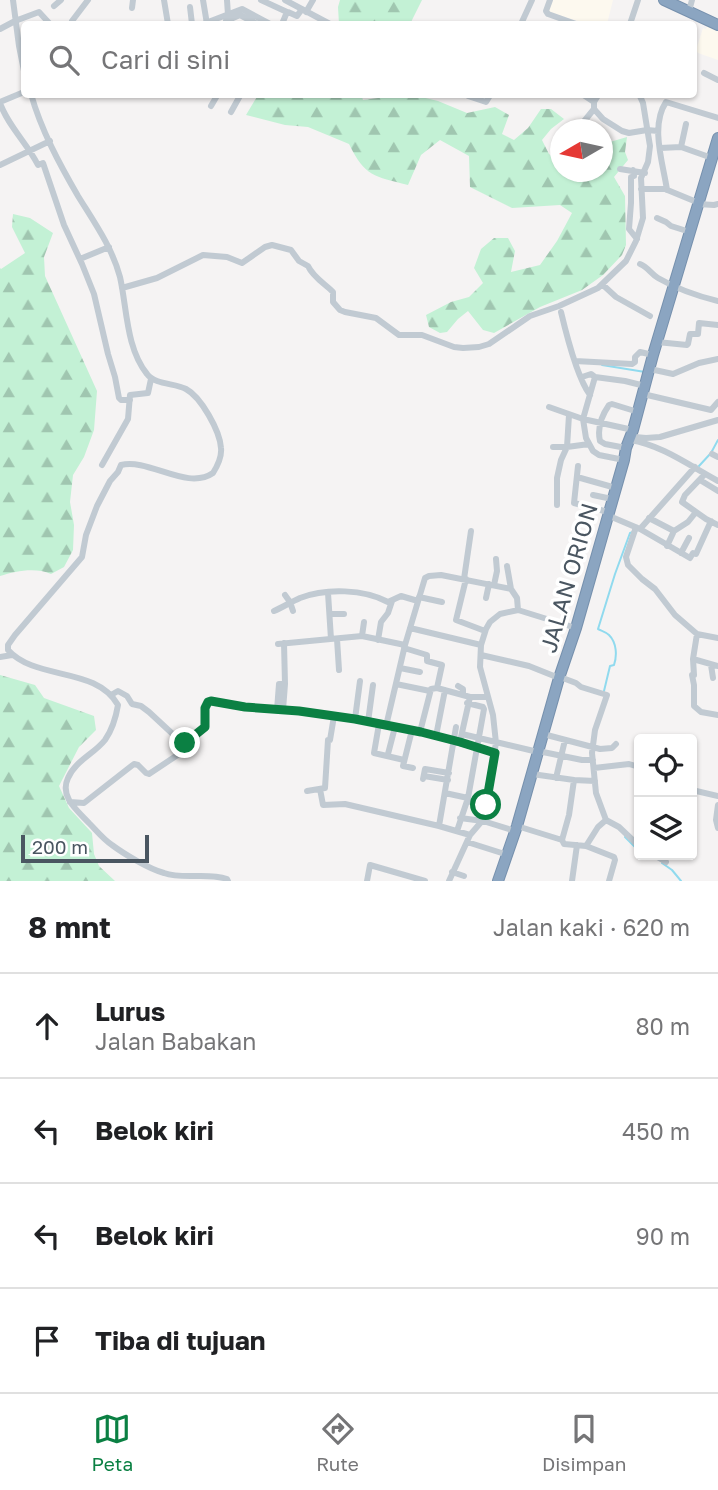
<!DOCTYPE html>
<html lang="id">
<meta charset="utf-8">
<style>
:root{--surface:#fff;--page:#f6f6f6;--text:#202124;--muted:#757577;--line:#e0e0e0;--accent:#0b8043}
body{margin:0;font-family:"Golos Text",sans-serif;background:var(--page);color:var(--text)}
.controls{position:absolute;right:21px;bottom:21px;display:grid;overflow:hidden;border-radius:7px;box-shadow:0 2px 5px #0004}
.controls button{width:63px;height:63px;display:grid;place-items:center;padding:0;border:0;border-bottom:2px solid var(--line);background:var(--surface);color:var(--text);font:35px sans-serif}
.compass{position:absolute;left:550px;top:119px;width:63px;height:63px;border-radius:50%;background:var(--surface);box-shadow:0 2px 5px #0004;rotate:261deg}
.scale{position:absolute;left:21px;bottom:18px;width:128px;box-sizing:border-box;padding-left:7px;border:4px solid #4a5661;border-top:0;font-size:19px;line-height:24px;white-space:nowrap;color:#4a5661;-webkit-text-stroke:5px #fff;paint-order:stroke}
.stop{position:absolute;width:21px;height:21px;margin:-16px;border:5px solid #0b8043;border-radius:50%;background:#fff}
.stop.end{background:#0b8043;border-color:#fff;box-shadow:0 2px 7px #0008}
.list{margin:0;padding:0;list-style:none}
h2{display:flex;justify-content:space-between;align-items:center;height:91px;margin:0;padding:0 28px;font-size:30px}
h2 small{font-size:23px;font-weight:400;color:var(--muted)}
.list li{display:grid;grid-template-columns:46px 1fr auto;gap:21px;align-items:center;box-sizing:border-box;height:105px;padding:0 28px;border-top:2px solid var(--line)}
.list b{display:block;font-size:26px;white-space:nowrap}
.list p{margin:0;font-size:23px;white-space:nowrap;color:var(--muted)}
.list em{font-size:23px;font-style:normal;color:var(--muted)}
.icon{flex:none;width:38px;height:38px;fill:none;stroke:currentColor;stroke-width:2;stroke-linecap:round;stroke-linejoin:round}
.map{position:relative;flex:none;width:718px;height:881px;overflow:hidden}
.search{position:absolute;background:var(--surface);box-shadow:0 2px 5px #0004;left:21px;right:21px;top:21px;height:77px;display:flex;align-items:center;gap:18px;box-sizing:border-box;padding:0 24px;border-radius:7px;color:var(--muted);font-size:26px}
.sheet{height:511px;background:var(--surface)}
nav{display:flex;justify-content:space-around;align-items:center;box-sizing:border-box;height:98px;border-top:2px solid var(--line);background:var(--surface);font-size:19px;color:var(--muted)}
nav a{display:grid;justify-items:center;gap:4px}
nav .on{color:var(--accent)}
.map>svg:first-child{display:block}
</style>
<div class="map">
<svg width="718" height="881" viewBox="0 0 718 881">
<defs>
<pattern id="forest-firs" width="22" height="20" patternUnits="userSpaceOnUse" patternTransform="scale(1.75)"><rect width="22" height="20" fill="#c3f1d5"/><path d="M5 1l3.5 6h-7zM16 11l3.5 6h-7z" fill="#a0c6b0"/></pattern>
</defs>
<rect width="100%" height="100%" fill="#f5f3f3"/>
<!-- commercial -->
<path fill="#fdf9ef" d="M550,0H613L607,24H588L545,11Z
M708,22L718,27V60L698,53L696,50L703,28L706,29Z"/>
<!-- forest -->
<path fill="url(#forest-firs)" d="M340,0H422L410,24H339L338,7Z
M361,94L363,100L378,98L382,95H413L438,101L467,113L495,107L509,115L502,134L514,140L528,128L541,109H551L564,119L551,129L542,140L549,154L558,161H560V172H602L603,144L627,137L625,152L628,160L614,177L625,196L626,245L622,255L603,275L582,290L540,307L494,333L483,330L468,311L458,319L447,332L440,333L429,327L426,315L451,302L469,297L483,283L474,268L481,249L494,238H508L515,251L511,272L540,265L557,241L572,213L560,205L512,208L470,187L469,156L440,140L421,155L408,185C374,176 365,177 349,144L308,127L285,125L246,115L258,95Z
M13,214L30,218L53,233L44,257L45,276L97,391L94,430L84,457L73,475L70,502L74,525L73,550L64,567L51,574C35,567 16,571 0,576V268L1,269L25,253L12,227Z
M0,675L35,685L44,698L94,716L96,730L79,747L59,786L69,808L92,833L94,854L99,866L115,881H0Z"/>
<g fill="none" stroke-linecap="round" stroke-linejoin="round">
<!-- stream -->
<path stroke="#90daee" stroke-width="2" d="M602,365L645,372
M699,466L711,453L718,440
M604,691L610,666L614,665C617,656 617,643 609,635C606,632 602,631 598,629L615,574L630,533L633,532
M625,837L639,851
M647,855L654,858
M662,863L672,870L681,881"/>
<defs>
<path id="highway" d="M664,0L718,25
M498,881L517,826L559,678L576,628L624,460L626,448L633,430L653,355L718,138"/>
</defs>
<!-- highway casing -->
<use href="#highway" stroke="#7690ad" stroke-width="12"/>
<!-- minor -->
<path stroke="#c1cad2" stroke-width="6" d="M13,0L19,46L24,71
M164,0L168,24
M203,0L207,24
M227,0L228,15
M261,0L287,12L282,24
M285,0L330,24
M550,0L546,11L548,14L576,24
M54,6L61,0
M190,7L192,24
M132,8L133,0
M689,11L692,0
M288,12L297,16L302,9
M306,12L313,0
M72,21L88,0
M203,24L242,9L270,24
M227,24L226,21L240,15L257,24
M521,24L532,0
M630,24L638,0
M0,29L15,21L39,12L50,24
M704,73L718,80
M31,94C41,130 60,165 78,196C94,222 112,247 120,277C127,308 126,348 147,374C155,385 175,383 186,389C201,397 220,431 221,448C222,457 218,465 213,473C187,491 149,458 121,465L118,472L110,481L97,506L86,535L82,557L15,635L8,645V650C36,681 96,666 118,705C116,717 112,730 105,740C94,754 75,761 68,778C59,797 78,811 89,823C96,830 103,839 112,845C124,854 149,869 164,873C184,880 207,872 227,879L228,881
M582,94L594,102
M468,96L486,102L491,94
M0,102L24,92
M0,103C8,126 27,143 38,165L43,163L64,225L82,264L94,294L108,354L115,377L119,398L121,400H130
M211,106L218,94
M594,109L603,119L622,131L629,133L647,130L658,131
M231,112L241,94
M577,130L594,109V102L599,94
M681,147L686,124
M660,148L681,147L712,158
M0,165L50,141
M620,169L645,173
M633,170L634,176L631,177V203L629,229L637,239
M641,189H665L699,203
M667,190C663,163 650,126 666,102L718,118
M698,204L714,205L718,204
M657,218L666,222L671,226L690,232
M80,259L109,247
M640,264C648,267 651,274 658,278C677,289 697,296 718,301
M603,285L616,297L650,316
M122,288L157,278L203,255L227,257L242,263L265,247L272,245L291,250L299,261L308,266C313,277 325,284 333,292V302L340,310L345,312L376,318L399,335H422L454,347L463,348L479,347L489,344L530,316L559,306L598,288L626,261L636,241L643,218L641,178L648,162L650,146L643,103L639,94
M561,312C566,333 578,379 590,395
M657,342L687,345L688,344L690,334H698L699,323L718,325
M575,361L632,364L635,362V357L640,352L653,355
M650,369L673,374L699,363L718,359
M582,377L591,374L595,377L625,381L645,386
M595,377L583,419L586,438L593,451L599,455L624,460
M643,394L711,410L718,402
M549,407L583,419L633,430
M635,437L646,438L660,437L718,420
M630,440C662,445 690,466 718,481
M553,447H567L589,444
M626,448L605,444L600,441C597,428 602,415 609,405L612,404L638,412
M712,454L718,457
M102,465L128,419L130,395L148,393L151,379
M578,466L574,503L608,512
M705,474L685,495L682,502L706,519L718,525
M577,477L616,488
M700,480L718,491
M593,495L612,499
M557,505V478L561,460L567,447L569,415
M607,515L640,529L690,558L693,553L696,554L711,521
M649,518L674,531
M636,527L626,557L628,565L642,579L655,589L675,615L697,634L718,638
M640,529L695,467
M667,546L674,531L688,522L696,512
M681,553L689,538
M507,566L511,589
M464,579L471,531
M466,579L456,620L485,631
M494,585L497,571L496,559
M328,593L331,639
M285,595L290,602L293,611
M419,597L442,602
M486,598L489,584
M274,611C283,607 291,602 300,598C326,588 364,589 388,602L401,596L418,601
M330,614H344
M410,628L481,645
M697,634L693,659L694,675H692L694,685V706L701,712L718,715
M362,636L364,622
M337,639L339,670
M378,640L381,622L388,613L392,601
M278,644L362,636L405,645
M404,648L427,655V661L442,665L437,688
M481,655L529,666L559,678
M0,657L12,655
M693,659L718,666
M711,665L713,678
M400,668L420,672
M560,677L576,683L581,687L607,695L595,730L592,753L596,793L606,820L619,827L639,846
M396,684L430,691
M458,686L463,689V695
M111,695L118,691L127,696L132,704L141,706L149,712L177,738L185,743
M277,710L279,684H285L284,643
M283,710L285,684
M355,719L360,681
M368,722L373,685
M379,724L374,753L404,760
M386,726L405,645L425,578L429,576L441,575L511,589L517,598L518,610
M412,730L403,766L413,768
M420,732L431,689L437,688L470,697
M462,734L538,752
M543,734L600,749L612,748L616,744
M436,736L445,690
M461,737L470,697H487
M538,751L582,760H593
M388,754L395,727
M594,768L629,764L639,767
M532,774L574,780L595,781
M424,776L448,780
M692,777H693L692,790L718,796
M556,778L565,740
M423,779L425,769L449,773
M320,789L323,805L345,804L439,826L470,835
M307,791L325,788L328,740H330L334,716
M445,793L468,798
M467,801L486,805
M70,802L84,803L134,764L138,765L146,773L149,774L182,752L187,740L205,727V708L208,702L211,701L245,707L299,711L355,719L420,732L495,753
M718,805L716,820L718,828
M460,818L483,821L515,831
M439,826L456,727
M517,826L562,840L564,844L586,846L614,857L615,860L609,881
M457,831L468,798L484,709L483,707L467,703
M562,840L569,815L574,780
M467,842L508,855
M586,846L598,827L606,820
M654,855L666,862
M452,872L464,876
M367,881L370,865L425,881
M449,881L470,835L482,821L496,743L493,715L480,667L481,645L486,629L490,622L500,614L518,610L576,628
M572,881L577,845"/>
<!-- highway -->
<use href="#highway" stroke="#8ba5c1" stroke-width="10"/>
</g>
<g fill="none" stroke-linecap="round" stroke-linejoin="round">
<!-- route -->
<path stroke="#0b8043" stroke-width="9" d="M185,743L205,727V708L208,702L211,701L245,707L299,711L355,719L421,732L460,742L495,753L486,805"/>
</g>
<g text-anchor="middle" stroke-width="7" stroke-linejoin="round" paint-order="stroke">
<!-- street labels -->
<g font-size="23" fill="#4a5661" stroke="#fff">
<text transform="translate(569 578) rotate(-74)" y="8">JALAN ORION</text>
</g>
</g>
</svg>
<div class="controls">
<button><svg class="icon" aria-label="locate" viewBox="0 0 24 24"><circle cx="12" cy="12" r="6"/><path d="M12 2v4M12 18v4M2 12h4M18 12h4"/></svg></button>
<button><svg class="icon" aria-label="layers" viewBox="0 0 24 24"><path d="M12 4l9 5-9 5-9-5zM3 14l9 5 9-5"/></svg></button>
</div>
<svg class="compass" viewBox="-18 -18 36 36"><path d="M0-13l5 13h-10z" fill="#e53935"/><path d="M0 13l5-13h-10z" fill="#757577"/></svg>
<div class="scale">200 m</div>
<div class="stop" style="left:486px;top:805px"></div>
<div class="stop end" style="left:185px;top:743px"></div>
<div class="search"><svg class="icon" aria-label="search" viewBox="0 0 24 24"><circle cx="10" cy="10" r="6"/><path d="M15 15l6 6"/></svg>Cari di sini</div>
</div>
<section class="sheet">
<h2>8 mnt<small>Jalan kaki · 620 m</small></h2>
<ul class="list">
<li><svg class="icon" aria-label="ahead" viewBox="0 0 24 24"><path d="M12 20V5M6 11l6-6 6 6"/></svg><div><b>Lurus</b><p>Jalan Babakan</p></div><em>80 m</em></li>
<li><svg class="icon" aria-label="left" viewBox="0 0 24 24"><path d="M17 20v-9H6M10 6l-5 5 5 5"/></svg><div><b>Belok kiri</b></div><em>450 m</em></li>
<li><svg class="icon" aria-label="left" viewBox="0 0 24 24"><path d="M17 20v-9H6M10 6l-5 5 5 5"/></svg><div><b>Belok kiri</b></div><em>90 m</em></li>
<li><svg class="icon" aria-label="arrive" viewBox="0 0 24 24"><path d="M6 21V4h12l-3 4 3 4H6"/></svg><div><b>Tiba di tujuan</b></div></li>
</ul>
</section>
<nav>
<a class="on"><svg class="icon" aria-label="map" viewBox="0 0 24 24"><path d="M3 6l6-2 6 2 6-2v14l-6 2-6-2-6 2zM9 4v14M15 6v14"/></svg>Peta</a>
<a><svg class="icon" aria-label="directions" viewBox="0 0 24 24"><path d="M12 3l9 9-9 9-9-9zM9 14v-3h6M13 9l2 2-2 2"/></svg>Rute</a>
<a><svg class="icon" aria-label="saved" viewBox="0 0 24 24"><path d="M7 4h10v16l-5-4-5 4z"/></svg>Disimpan</a>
</nav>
